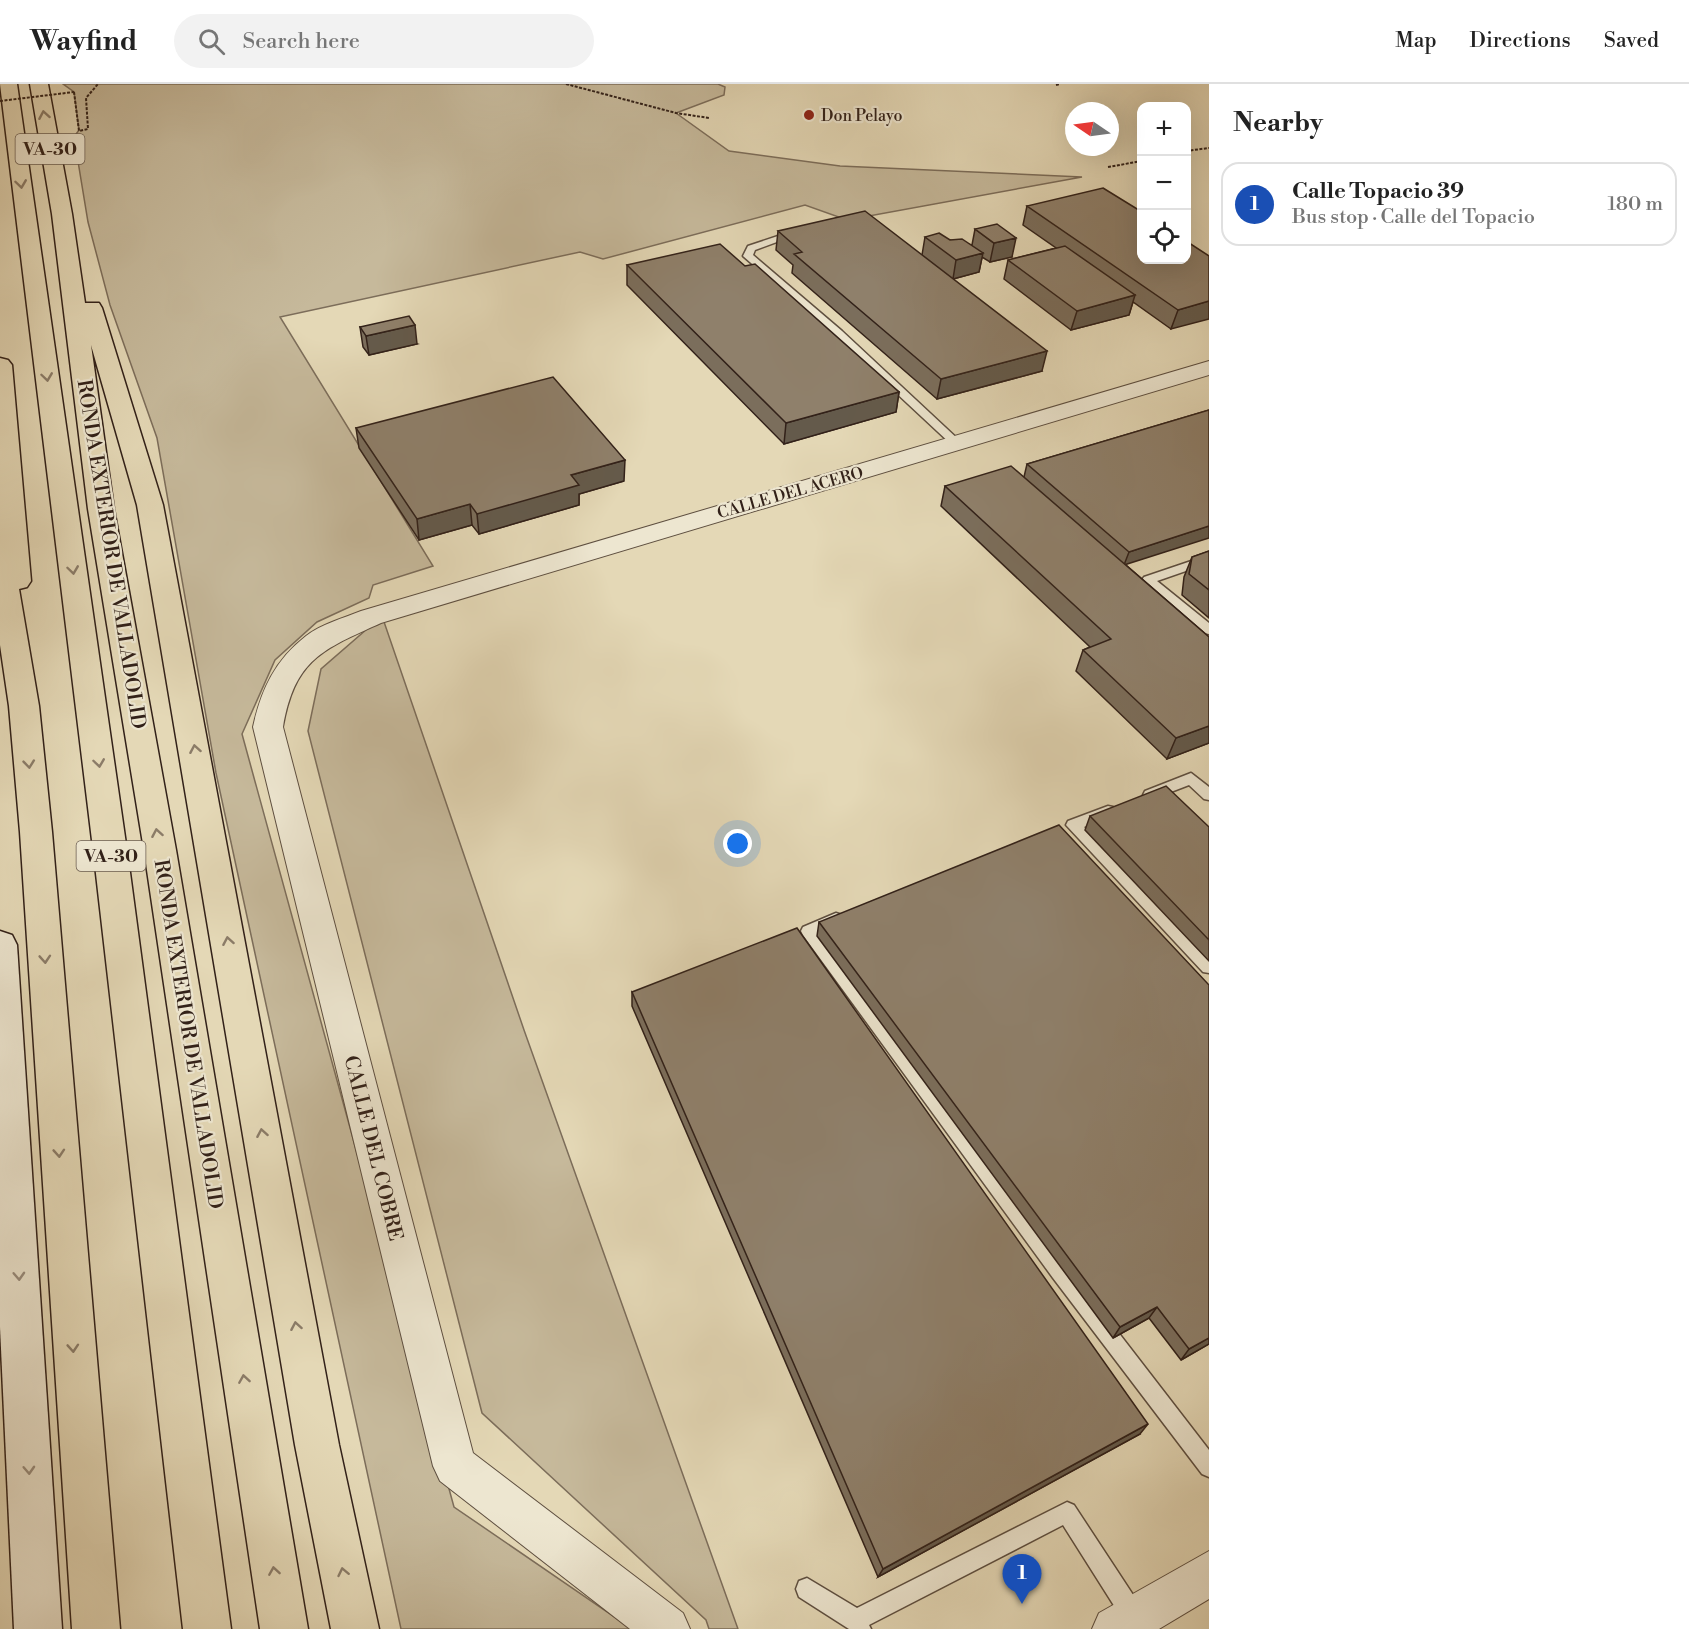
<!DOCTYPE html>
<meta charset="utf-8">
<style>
:root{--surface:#fff;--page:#f2f2f2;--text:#222;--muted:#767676;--line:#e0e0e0;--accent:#8f2418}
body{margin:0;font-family:"Libre Bodoni",serif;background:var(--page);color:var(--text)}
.controls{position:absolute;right:18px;top:18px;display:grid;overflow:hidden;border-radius:12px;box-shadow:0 6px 24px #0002}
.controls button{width:54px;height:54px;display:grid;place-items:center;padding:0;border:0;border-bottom:2px solid var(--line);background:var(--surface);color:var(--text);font:30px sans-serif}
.compass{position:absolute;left:1065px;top:18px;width:54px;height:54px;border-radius:50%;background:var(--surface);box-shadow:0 6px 24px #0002;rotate:283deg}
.you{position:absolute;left:738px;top:760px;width:21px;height:21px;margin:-15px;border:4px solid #fff;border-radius:50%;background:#1a73e8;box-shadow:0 0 0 9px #1a73e833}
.badge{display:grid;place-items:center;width:39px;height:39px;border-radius:50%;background:var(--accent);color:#fff;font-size:20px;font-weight:700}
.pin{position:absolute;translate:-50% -50px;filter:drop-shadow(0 2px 3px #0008)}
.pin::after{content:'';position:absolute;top:32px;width:21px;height:18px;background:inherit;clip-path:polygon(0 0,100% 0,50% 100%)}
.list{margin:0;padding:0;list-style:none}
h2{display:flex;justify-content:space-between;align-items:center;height:78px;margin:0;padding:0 24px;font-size:26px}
h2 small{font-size:20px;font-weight:400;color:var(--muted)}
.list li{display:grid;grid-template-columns:39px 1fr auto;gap:18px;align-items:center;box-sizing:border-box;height:84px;margin:0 12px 12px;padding:0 12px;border:2px solid var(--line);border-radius:18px}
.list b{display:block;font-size:22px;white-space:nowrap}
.list p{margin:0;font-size:20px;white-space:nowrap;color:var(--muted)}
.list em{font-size:20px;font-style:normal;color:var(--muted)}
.icon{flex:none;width:33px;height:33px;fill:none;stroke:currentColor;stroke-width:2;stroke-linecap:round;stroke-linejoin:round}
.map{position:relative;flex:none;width:1209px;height:1545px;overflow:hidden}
header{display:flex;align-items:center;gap:36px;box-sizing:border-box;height:84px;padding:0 30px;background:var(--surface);border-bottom:2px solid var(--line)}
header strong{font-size:28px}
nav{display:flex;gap:33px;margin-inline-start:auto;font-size:21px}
.search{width:420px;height:54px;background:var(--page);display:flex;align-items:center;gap:15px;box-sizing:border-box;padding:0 21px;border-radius:33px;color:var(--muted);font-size:22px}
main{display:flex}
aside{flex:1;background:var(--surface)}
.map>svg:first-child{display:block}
</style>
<header>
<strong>Wayfind</strong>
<div class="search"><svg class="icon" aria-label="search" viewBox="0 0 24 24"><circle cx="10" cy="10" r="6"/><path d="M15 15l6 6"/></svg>Search here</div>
<nav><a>Map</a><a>Directions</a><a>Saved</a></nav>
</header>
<main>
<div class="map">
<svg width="1209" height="1545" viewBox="0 0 1209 1545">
<rect width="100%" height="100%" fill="#e4d8b6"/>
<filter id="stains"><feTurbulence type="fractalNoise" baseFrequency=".00333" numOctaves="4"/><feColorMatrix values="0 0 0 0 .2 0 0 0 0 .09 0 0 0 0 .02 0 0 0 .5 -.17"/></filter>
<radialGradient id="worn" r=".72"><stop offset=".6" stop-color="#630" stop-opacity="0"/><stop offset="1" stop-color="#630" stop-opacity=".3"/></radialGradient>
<!-- green -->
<path fill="#c6b99b" stroke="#7c6d5a" stroke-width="1.5" d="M63,0H718L725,3L724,11L676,29L729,67L840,82L1082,93L847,136L805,121L603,175L580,168L280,233L433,482L373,501L369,514L317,538L275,576L242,650L454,1423L632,1545H401L216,689L157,354L110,221L88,138L74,53L79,46L74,8Z
M382,532L524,946L738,1545H709L706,1536L482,1329L308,647L321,585Z"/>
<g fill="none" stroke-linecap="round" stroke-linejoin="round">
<defs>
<path id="lane" d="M793,147L801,149L755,166L753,171L842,247L960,357V361H952L834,251L743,172L748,162Z
M1209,471V479L1157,497L1209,539V550L1204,549L1142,496L1144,493Z
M1191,689L1209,703V716L1204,715L1189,701L1150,716L1143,711L1145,707Z
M1108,722L1113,723L1115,727L1113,731L1084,743L1209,873V889L1203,888L1066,741L1068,737Z
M836,829L842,831L844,835L842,839L819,849L1067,1182L1209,1366V1393L1202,1390L1053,1194L803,851L801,847L803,843Z
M1067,1418L1074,1421L1141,1523L1144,1531L1141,1539L1133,1542L1125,1539L1063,1441L869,1541L871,1545H849L799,1513L796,1505L799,1497L807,1494L857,1524Z"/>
<path id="street" d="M1209,277V291L381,539C322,566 295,575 283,643L473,1369L683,1529L690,1545H630L440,1397L433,1382L253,643C261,606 275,576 306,552C321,540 344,534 361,527Z
M1209,1467V1515L1159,1545H1092L1099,1529Z"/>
<path id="secondary" d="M0,847L12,851L17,861L62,1545H14L0,1243Z"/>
<path id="highway" d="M0,0H17L129,781L231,1545H183L95,781Z
M30,0H48L72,130L85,219H99L102,224L163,421L339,1361L379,1545H331L295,1361L137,421L91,261L114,425L176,766L308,1545H260L144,766L88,425L52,130Z
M0,274L8,276L12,281L31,497L27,503L19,505L39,622L52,748L120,1545H72L20,748L9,622L0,561Z"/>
</defs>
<!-- lane casing -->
<use href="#lane" stroke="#5e4f40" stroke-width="3"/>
<!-- street casing -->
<use href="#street" stroke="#5e4f40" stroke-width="2"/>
<!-- secondary casing -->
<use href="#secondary" stroke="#322119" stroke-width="3"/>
<!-- highway casing -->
<use href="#highway" stroke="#322119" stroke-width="3"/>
<!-- path -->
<path stroke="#322119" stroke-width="2" stroke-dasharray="3 1.5" stroke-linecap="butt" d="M566,0L676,29L709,34
M1056,1L1060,0
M74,8L79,47L88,45L86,14L98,0
M1186,67L1209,64
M1108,83L1142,77"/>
<!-- lane -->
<use href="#lane" fill="#ede6d0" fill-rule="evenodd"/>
<!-- street -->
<use href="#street" fill="#ede6d0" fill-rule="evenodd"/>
<!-- secondary -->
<use href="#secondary" fill="#ede6d0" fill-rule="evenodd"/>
<!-- highway -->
<use href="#highway" fill="#e4d8b6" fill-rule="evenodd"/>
<!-- path-bridge -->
<path stroke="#322119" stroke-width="2" stroke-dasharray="3 1.5" stroke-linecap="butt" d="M0,17L74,8"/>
</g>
<!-- wall -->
<path fill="#7b6e5c" stroke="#322119" stroke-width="1.5" d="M1027,122L1209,172L1171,245L1133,218L1129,231L1071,246L1004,195L1008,176L1056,164L1023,141Z
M975,145L1012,173L990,178L982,173L979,188L953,195L1042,287L937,315L792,189L793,181L776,166L778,147L922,171L925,153L950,156L972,161Z
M627,181L745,182L899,308L896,328L784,360L627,201Z
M360,243L417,260L369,271L363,263Z
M1209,326L1126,481L1209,553V659L1167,675L1076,587L1083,566L1090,563L941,422L945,402L1024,393L1027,380Z
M356,344L624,397L579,410V421L479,450L472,441L419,456L359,364Z
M1209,467V534L1182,511L1184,493L1192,473Z
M1090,732L1209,743V877L1085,746Z
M819,838L1209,901V1260L1181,1276L1149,1234L1113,1254L817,852Z
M632,908L1140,1350L878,1493L632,922Z"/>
<!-- shaded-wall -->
<path fill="#645a4b" stroke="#322119" stroke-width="1.5" d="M1016,154L1012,173L990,178L994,159Z
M983,169L979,188L953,195L956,176Z
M1135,211L1129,231L1071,246L1077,227Z
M1209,217V235L1171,245L1178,226Z
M415,241L417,260L369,271L366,252Z
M1047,267L1042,287L937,315L941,295Z
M899,308L896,328L784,360L786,339Z
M625,376L624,397L579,410V421L479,450L477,430L571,391Z
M470,420L472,441L419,456L417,435Z
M1209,442V454L1124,481L1129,468Z
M1209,642V659L1167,675L1176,654Z
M1157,1223L1149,1234L1113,1254L1120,1243Z
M1209,1254V1260L1181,1276L1189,1265Z
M1148,1340L1140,1350L878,1493L883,1485Z"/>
<!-- building -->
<path fill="#8f806b" stroke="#322119" stroke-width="1.5" d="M1103,104L1142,128V176H1186V157L1209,172V217L1178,226L1027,122Z
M865,127L1047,267L941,295L794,170L802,168L778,147Z
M997,140L1016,154L994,159L975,145Z
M939,149L950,156L962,155L983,169L956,176L925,153Z
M720,160L745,182L755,180L899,308L786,339L627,181Z
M1065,162L1135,211L1077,227L1008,176Z
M409,232L415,241L366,252L360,243Z
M553,293L625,376L571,391L579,401L477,430L470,420L417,435L356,344Z
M1209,326V442L1129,468L1027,380Z
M1011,382L1209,553V642L1176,654L1083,566L1111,555L945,402Z
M1209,467V506L1189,490L1192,473Z
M1166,702L1209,743V856L1090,732Z
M1059,741L1209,901V1254L1189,1265L1157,1223L1120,1243L819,838Z
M797,844L1148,1340L883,1485L632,908Z"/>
<!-- one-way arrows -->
<defs><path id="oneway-chevron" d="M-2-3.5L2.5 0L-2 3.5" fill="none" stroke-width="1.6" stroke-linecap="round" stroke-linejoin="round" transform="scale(1.5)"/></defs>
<g stroke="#8b7c68">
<use href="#oneway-chevron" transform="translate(44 31) rotate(-100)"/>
<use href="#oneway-chevron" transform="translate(21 100) rotate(82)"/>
<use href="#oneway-chevron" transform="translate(47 293) rotate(82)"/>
<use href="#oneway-chevron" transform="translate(73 486) rotate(82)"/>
<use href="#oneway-chevron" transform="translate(195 665) rotate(-100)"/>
<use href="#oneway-chevron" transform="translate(99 679) rotate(82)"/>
<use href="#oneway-chevron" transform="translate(29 680) rotate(84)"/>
<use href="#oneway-chevron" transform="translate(157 749) rotate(-100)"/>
<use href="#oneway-chevron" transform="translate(228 857) rotate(-100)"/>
<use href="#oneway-chevron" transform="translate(45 875) rotate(86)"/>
<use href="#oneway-chevron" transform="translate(262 1049) rotate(-100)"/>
<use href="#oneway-chevron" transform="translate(59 1069) rotate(86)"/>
<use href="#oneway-chevron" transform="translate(296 1242) rotate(-100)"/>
<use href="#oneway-chevron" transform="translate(73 1264) rotate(86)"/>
<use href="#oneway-chevron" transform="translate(244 1295) rotate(-99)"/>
<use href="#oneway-chevron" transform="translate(274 1487) rotate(-99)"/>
<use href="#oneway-chevron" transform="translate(343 1488) rotate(-102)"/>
</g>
<g stroke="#998d7e">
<use href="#oneway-chevron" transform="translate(19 1192) rotate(87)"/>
<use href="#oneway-chevron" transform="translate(29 1386) rotate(87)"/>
</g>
<!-- markers -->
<circle fill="#8f2418" stroke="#ede6d0" stroke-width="2" cx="809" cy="31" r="6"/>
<g text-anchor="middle" stroke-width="4.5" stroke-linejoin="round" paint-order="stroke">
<!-- far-poi labels -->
<g font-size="16" fill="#322119" stroke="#ede6d0" text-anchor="start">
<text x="821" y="37">Don Pelayo</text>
</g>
<!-- far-street labels -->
<g font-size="16" fill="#322119" stroke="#ede6d0">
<text transform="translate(790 408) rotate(-16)" y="6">CALLE DEL ACERO</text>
</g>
<!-- shield labels -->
<g fill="#ede6d0" stroke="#6a5c50" stroke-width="1.5">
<rect x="15.5" y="50" width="69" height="30" rx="4.5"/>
<rect x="76.5" y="757" width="69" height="30" rx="4.5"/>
</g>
<g font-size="18" font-weight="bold" fill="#322119">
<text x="50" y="71">VA-30</text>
<text x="111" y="778">VA-30</text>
</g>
<!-- street labels -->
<g font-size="20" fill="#322119" stroke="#ede6d0">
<text transform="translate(112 470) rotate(81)" y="7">RONDA EXTERIOR DE VALLADOLID</text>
<text transform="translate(189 950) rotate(81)" y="7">RONDA EXTERIOR DE VALLADOLID</text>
<text transform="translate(374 1064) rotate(76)" y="7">CALLE DEL COBRE</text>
</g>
</g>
<rect width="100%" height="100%" filter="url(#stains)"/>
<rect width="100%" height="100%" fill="url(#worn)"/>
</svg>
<div class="controls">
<button>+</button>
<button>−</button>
<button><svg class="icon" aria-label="locate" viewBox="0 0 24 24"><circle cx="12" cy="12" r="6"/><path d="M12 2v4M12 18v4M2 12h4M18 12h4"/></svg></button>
</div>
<svg class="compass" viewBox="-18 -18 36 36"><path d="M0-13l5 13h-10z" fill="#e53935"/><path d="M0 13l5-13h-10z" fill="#767676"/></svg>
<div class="you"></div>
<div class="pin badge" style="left:1022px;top:1520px;background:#1a4fb4">1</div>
</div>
<aside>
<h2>Nearby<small></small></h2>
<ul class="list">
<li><span class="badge" style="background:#1a4fb4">1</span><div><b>Calle Topacio 39</b><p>Bus stop · Calle del Topacio</p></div><em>180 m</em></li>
</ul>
</aside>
</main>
